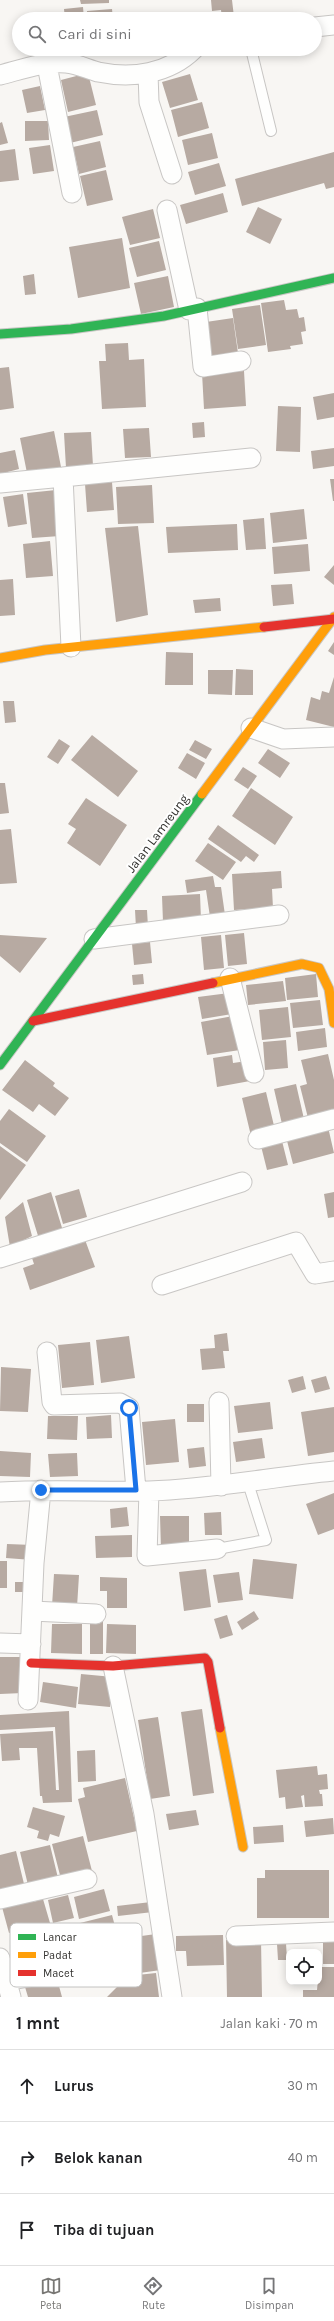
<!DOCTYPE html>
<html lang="id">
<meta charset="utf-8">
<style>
:root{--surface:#fff;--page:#f6f6f6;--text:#202124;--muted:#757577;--line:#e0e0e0;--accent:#787774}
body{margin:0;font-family:Karla,sans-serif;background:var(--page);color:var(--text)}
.controls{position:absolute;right:12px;bottom:12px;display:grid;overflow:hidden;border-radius:8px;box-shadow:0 2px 10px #0003}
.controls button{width:36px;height:36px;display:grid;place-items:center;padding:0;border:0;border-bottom:1px solid var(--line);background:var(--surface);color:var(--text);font:20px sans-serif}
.stop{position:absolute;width:12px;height:12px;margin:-9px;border:3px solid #1a73e8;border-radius:50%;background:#fff}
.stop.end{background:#1a73e8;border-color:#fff;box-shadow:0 1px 4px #0008}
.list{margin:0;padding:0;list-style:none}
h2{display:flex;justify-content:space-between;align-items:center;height:52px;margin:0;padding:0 16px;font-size:17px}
h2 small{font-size:13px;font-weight:400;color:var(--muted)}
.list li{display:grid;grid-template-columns:26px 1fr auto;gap:12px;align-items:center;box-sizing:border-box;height:72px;padding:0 16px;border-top:1px solid var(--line)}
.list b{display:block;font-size:15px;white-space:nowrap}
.list em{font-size:13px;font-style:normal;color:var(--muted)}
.icon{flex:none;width:22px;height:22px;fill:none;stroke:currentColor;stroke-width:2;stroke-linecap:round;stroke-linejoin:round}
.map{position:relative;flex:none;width:334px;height:1997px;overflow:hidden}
.search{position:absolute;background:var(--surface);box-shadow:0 2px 10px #0003;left:12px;right:12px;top:12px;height:44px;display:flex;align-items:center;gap:10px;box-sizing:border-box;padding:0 14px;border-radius:22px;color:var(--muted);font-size:15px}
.sheet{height:268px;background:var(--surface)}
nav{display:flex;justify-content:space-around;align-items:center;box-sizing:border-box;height:56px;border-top:1px solid var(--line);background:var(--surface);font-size:11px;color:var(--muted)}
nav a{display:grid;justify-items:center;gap:2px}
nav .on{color:var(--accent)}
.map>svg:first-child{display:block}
</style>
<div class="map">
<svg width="334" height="1997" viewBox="0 0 334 1997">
<rect width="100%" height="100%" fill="#f8f6f3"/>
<!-- building -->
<path fill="#b7aaa2" d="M80,0H109V3L81,4Z
M211,0H232L234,17L222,18L221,10L212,11Z
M83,7L84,19H65L64,9Z
M112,9L113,19H87V11Z
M90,49H116V53L90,55Z
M88,73L96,105L68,112L61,80Z
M190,74L198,100L170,108L162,82Z
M40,86L45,110L27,113L22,90Z
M202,102L209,128L178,137L171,110Z
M97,110L103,135L70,143L64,117Z
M25,121H48L49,140L25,141Z
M2,122L8,143L0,145V123Z
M212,133L218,158L188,165L182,140Z
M100,141L106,167L79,174L73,147Z
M50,145L54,171L33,174L29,148Z
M15,149L19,180L0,182V151Z
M334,152V187L326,189L324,183L242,206L235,179Z
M219,163L226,186L195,195L188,172Z
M106,170L113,200L87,206L80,176Z
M223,193L228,212L186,224L180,205Z
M258,207L282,219L270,244L246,232Z
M153,209L160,238L130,245L122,217Z
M122,238L130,288L78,298L69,247Z
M159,241L166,270L137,277L129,248Z
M34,274L36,294L25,295L23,276Z
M168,276L174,307L141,314L134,283Z
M284,300L286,310L297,309L299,318L304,317L306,331L301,332L303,344L290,346L291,349L268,352L261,303Z
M260,305L266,345L238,349L232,309Z
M233,318L238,353L210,357L206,322Z
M128,343L129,360L144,359L146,407L102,409L99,361H106L105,344Z
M9,367L14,408L0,410V368Z
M244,371L246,406L204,409L202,373Z
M334,393V417L317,420L313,397Z
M278,406L301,407L300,452L276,451Z
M204,422L205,437L193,438L192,423Z
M149,428L151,457L125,458L123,429Z
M54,431L61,467L27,473L20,438Z
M91,432L93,466L66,468L64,433Z
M334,448V466L313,469L311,451Z
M15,450L19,469L0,474V453Z
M330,479H334V501H333Z
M112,482L114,510L87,512L85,484Z
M152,485L154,523L118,524L116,487Z
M56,490L60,536L32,538L27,493Z
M23,494L27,524L8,527L3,497Z
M304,509L307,539L273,543L270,513Z
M264,518L266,549L246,550L243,520Z
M237,524L238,550L168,553L166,527Z
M138,526L148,615L116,622L105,528Z
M50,541L53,576L26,578L23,544Z
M308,544L310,571L274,574L272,547Z
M334,565V585L324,577Z
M13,579L15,615L0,616V580Z
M292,584L294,604L273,606L271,585Z
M220,598L221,611L195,613L193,600Z
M334,642V655L328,651Z
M166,652L193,653V685H165Z
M236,669L253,670V695H235Z
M208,670H233L232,695L208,694Z
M334,677V727L306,720L311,697L320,700L322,691L329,693Z
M3,701H14L16,722L5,723Z
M92,735L138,771L118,797L71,760Z
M59,739L70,746L58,764L47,757Z
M195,740L212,749L206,759L189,750Z
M268,749L290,763L280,778L258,763Z
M187,753L205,763L196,779L178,768Z
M243,767L257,776L248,789L234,780Z
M0,783H5L9,813L0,814Z
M251,788L293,817L275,845L232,816Z
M86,798L127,825L100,866L67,843L76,829L68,824Z
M218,825L259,855L254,862L246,856L241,862L208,839Z
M11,829L17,883L0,884V830Z
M208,843L236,862L223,880L195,861Z
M281,871L282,888L272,889L273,908L234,910L232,874Z
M213,876L215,887H221L225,915L210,917L206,890L187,893L185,880Z
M200,894L201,920L163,922L162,896Z
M135,910H147L148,927L136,928Z
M244,933L247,964L228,966L225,935Z
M0,935L47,938L20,973L0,956Z
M221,935L224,968L204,970L201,937Z
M150,942L152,963L134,965L132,944Z
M143,974L144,984L133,985L132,975Z
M316,974L318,997L287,1000L285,978Z
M283,981L286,1001L248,1005L246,985Z
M229,993L232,1014L202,1019L198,997Z
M320,1000L323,1025L293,1028L290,1003Z
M288,1007L291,1037L262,1040L259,1010Z
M233,1016L240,1050L207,1055L201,1022Z
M325,1028L327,1047L298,1051L296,1032Z
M286,1040L288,1068L265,1070L263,1042Z
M328,1054L334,1080V1112L308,1118L300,1086L307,1084L301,1060Z
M232,1055L233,1063L247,1061L250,1081L217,1087L213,1058Z
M25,1060L55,1083L53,1086L69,1098L55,1116L39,1104L33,1112L2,1090Z
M296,1084L304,1119L282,1124L274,1089Z
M266,1092L275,1130L251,1136L242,1098Z
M9,1109L46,1136L27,1162L0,1143V1121Z
M328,1127L334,1153L293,1164L286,1137Z
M282,1141L288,1165L267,1170L261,1146Z
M0,1146L26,1165L0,1200Z
M79,1189L87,1217L63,1224L55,1196Z
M51,1192L63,1231L39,1239L27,1200Z
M334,1192V1217L328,1218L324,1194Z
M23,1202L32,1236L10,1247L5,1217Z
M84,1237L95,1267L30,1290L23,1268L34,1264L31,1255Z
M227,1333L229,1351H223L225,1368L202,1370L200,1349L215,1348L214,1335Z
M129,1336L135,1378L101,1383L96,1340Z
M90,1342L94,1385L62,1388L58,1345Z
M1,1367L31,1369L28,1412L0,1411Z
M303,1376L306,1389L292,1393L288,1380Z
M326,1376L330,1389L315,1393L311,1380Z
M270,1402L273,1429L238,1433L234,1406Z
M187,1404H204V1422H187Z
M334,1407V1452L308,1456L301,1412Z
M111,1415L112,1438L87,1439L86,1417Z
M48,1416H78L77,1440L47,1439Z
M175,1419L179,1462L146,1465L142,1422Z
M262,1438L265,1458L236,1462L233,1442Z
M204,1447L206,1466L189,1468L187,1449Z
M0,1451L31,1453L30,1477L0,1476Z
M77,1453L78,1476L50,1477L48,1454Z
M334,1493V1529L318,1535L306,1504Z
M127,1507L129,1526L111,1528L110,1509Z
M221,1512L222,1535H205L204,1513Z
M160,1516H189V1548L161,1549Z
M132,1535V1557L96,1558L95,1536Z
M7,1544L33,1545L32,1560L6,1558Z
M253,1559L297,1564L293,1599L249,1594Z
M0,1561H7V1588H0Z
M206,1569L211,1607L184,1611L179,1572Z
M239,1572L243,1600L218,1603L213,1575Z
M54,1574L79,1575L77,1607L52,1606Z
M100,1577L127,1578V1608H107V1591H100Z
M15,1582H26V1592H15Z
M254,1611L259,1619L242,1630L237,1622Z
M227,1615L233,1635L220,1639L214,1619Z
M90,1620H103V1654H90Z
M52,1624H82V1654L51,1653Z
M107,1624L136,1625V1654L106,1653Z
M0,1657H22L23,1693L0,1694Z
M81,1674L113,1677L110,1707L78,1704Z
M43,1682L78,1687L76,1708L40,1702Z
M202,1709L214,1793L193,1796L181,1712Z
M69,1711L72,1802L43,1803L42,1796H40L37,1748H19L20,1760L2,1761L0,1734L53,1731L56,1790H59L55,1727L0,1730V1715Z
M158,1717L170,1796L150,1799L138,1720Z
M95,1750L96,1781L78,1782L77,1751Z
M317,1766L318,1775L327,1774L328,1789L319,1790L320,1794H322L323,1806L305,1807L304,1795L301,1796L303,1807L286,1809L285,1797L279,1798L276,1770Z
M125,1778L137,1831L88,1842L78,1799L85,1797L83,1788Z
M33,1807L65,1816L59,1837L50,1834L48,1841L37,1838L39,1831L27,1827Z
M196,1810L199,1825L169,1830L166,1814Z
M333,1818L334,1834L306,1837L304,1821Z
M283,1825L284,1842L254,1844L253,1827Z
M83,1836L92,1871L61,1879L52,1844Z
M50,1845L58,1878L28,1885L20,1852Z
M16,1851L25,1888L0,1894V1855Z
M265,1870H329V1918H257V1878H265Z
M104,1889L110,1911L79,1919L74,1897Z
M68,1895L74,1918L53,1923L48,1900Z
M32,1899L33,1902L43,1899L50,1923L9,1933L2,1907Z
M151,1902L153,1912L118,1916L117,1906Z
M112,1915L121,1949L135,1947L134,1937L156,1934L161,1970L125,1975L121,1950L77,1962L68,1926Z
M223,1935L224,1965L187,1966L186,1951H176V1936Z
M323,1937H334V1964H323Z
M226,1940H261L262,1997H227Z
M286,1943L287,1960H278L277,1944Z
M319,1967H334V1997H303V1990H317Z
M54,1968L62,1997H28L22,1977Z
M156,1973L159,1997H107L128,1976Z"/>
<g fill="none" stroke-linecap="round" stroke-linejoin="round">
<defs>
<path id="lane" d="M251,49L271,131
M217,1549L266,1540L248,1483"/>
<path id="street" d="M315,27L334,25
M47,65L72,193
M148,73L149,102L172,174
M0,75C20,70 45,61 66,63C78,64 87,69 98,72C132,79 169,74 194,49
M167,210L189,310
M197,308L203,367L241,361
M63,477L251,458
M0,483L63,477L71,647
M251,728L283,739L334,737
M94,939L279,915
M230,978L254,1073
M258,1139L334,1119
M0,1258L242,1182
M162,1285L296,1242L315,1274L334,1271
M47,1352L52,1402L54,1405L120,1403L129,1408L136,1490
M219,1402L221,1486
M149,1491L147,1556L217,1549
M0,1492C50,1489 99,1492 149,1491C212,1489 272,1477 334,1471
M32,1611L96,1614
M0,1643L31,1644
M113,1666L144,1814L172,1997
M28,1700L34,1563L41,1490
M0,1899L87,1879
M236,1936L334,1932
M0,1958L11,1997
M6,1981L102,1964"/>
<path id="fast" d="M0,334L71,329L164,316L334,278
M0,1065L202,794"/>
<path id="slow" d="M0,658L45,650L264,627
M202,794L334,617
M213,983L302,964L319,968L329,989L334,1023
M220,1728L243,1847"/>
<path id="jam" d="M264,627L334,619
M33,1021L213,983
M31,1663L113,1666L205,1658L208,1662L220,1728"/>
</defs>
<!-- lane casing -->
<use href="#lane" stroke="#c8c6c4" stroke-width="12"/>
<!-- street casing -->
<use href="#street" stroke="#c8c6c4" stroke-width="21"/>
<!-- fast casing -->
<use href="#fast" stroke="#c8c6c4" stroke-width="11"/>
<!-- slow casing -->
<use href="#slow" stroke="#c8c6c4" stroke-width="11"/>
<!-- jam casing -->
<use href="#jam" stroke="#c8c6c4" stroke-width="11"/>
<!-- lane -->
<use href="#lane" stroke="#fefefd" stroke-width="10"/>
<!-- street -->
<use href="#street" stroke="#fefefd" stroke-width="19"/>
<!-- fast -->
<use href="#fast" stroke="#30b455" stroke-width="9"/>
<!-- slow -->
<use href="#slow" stroke="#ff9f0a" stroke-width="9"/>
<!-- jam -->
<use href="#jam" stroke="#e5322d" stroke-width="9"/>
</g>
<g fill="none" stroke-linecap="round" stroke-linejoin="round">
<!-- route -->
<path stroke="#1a73e8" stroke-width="5" d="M41,1490H136L129,1408"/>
</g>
<g text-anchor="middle" stroke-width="4" stroke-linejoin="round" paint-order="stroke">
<!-- street labels -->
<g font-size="13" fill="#33322f" stroke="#fff">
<text transform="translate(157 833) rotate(-53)" y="5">Jalan Lamreung</text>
</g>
</g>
<!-- legend -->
<rect x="10" y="1923" width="132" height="64" rx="6" fill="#fff" stroke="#c2c2c1" stroke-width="1"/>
<rect x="18" y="1934" width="18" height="6" fill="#30b455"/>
<rect x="18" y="1952" width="18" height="6" fill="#ff9f0a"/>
<rect x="18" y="1970" width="18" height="6" fill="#e5322d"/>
<g font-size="11" fill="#33322f">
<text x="43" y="1941">Lancar</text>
<text x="43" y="1959">Padat</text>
<text x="43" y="1977">Macet</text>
</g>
</svg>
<div class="controls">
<button><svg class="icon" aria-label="locate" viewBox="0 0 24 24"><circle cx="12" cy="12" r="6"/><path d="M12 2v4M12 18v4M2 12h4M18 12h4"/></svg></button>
</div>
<div class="stop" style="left:129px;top:1408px"></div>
<div class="stop end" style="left:41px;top:1490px"></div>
<div class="search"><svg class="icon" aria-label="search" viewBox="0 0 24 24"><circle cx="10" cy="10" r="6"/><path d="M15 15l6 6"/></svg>Cari di sini</div>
</div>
<section class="sheet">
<h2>1 mnt<small>Jalan kaki · 70 m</small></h2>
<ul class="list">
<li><svg class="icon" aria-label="ahead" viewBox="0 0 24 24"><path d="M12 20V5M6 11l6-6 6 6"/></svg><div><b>Lurus</b></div><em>30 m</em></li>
<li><svg class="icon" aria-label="right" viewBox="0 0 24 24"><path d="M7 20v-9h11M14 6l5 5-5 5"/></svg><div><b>Belok kanan</b></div><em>40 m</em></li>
<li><svg class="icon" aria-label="arrive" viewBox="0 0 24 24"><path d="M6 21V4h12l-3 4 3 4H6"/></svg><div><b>Tiba di tujuan</b></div></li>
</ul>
</section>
<nav>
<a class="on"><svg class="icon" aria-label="map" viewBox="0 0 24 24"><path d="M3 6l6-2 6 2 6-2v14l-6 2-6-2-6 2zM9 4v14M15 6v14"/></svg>Peta</a>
<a><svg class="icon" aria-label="directions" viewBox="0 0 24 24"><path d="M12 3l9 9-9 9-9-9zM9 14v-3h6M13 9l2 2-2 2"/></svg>Rute</a>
<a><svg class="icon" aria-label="saved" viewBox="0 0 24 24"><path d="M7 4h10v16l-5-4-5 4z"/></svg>Disimpan</a>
</nav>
